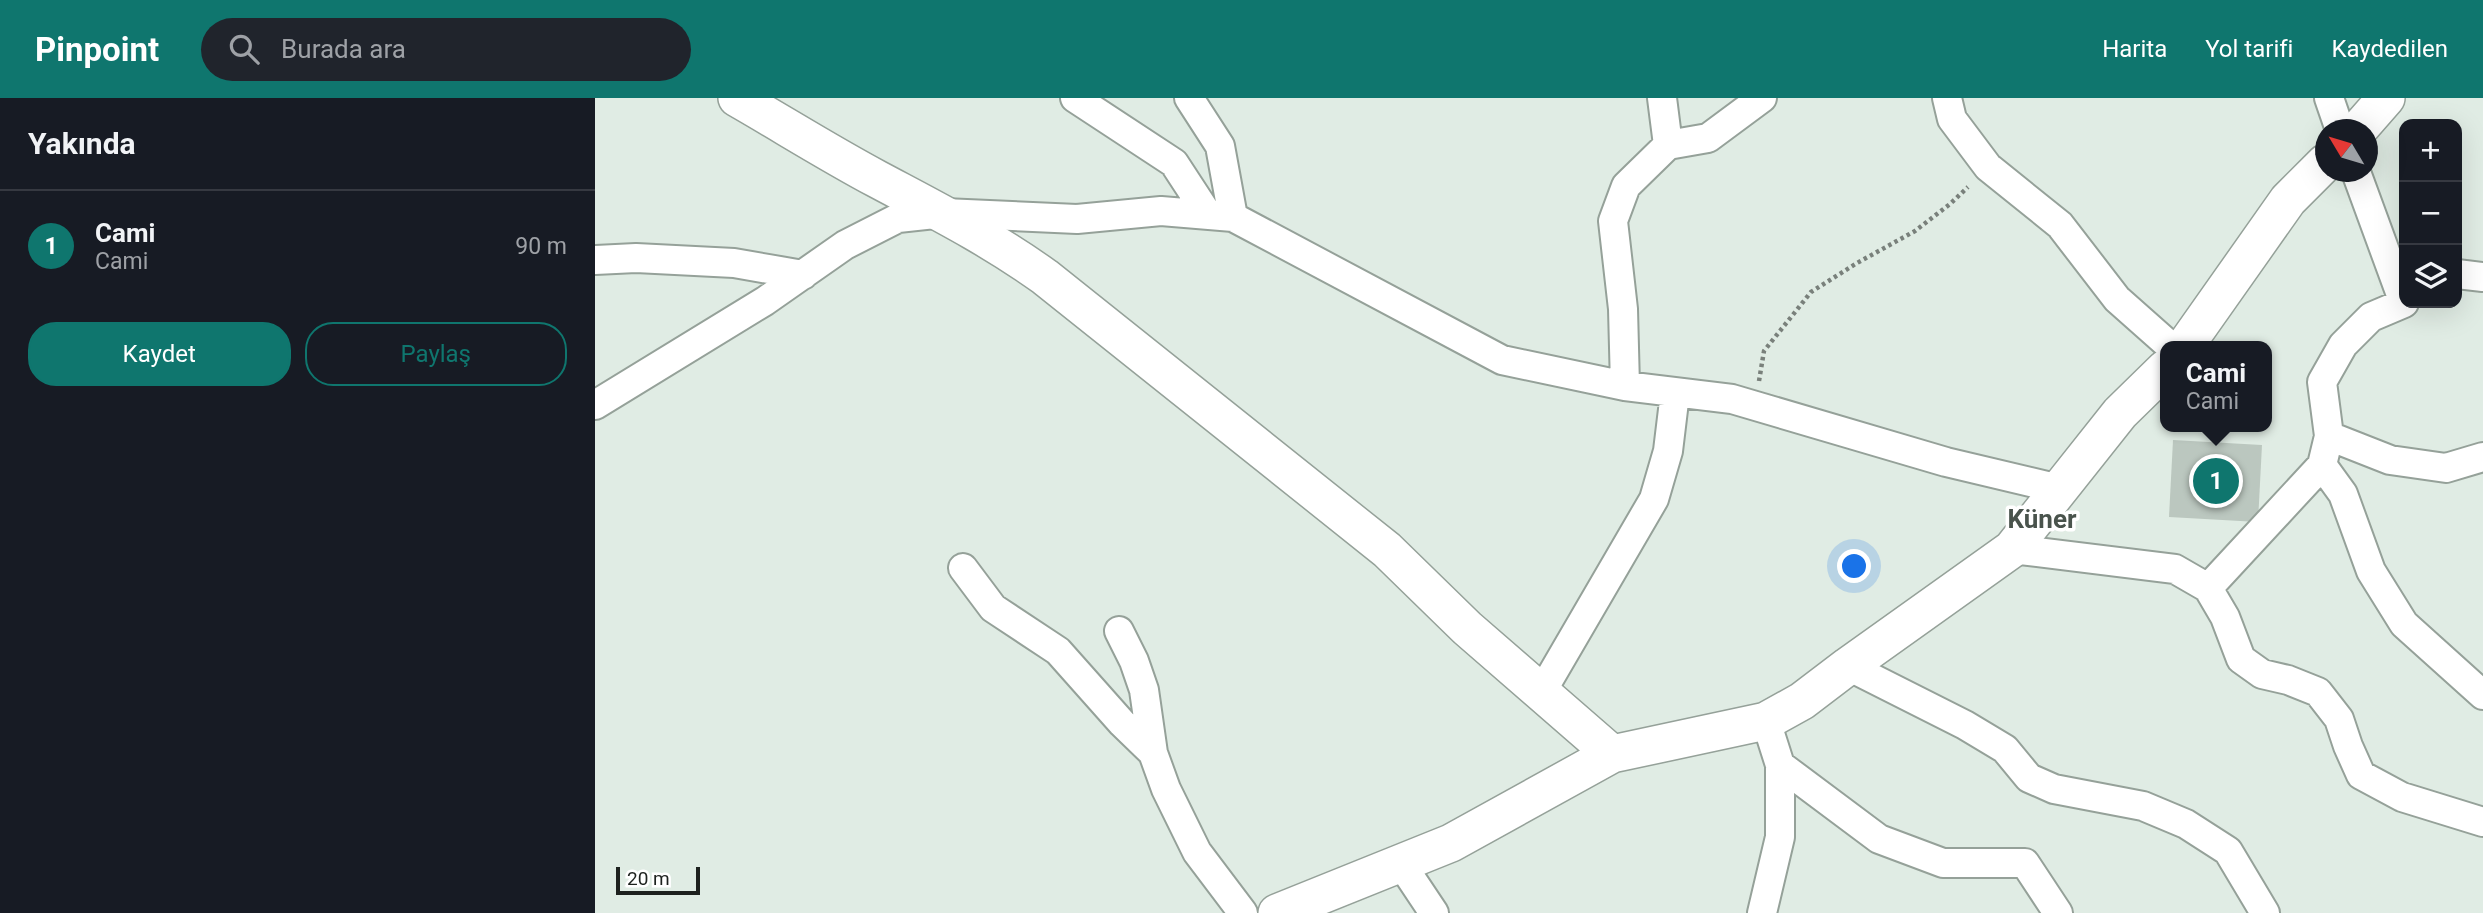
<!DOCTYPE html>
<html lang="tr">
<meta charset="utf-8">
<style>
:root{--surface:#171b24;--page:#20242c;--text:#f1f3f6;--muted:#9ea1a6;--line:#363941;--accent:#0f766e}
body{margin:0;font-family:Roboto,sans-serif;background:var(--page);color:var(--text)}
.controls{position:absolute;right:21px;top:21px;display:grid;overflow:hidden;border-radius:14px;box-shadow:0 7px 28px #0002}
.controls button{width:63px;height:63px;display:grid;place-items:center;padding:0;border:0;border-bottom:2px solid var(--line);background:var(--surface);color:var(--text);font:35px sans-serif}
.compass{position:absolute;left:1720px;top:21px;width:63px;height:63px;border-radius:50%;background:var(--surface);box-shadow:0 7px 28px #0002;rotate:308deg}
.scale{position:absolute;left:21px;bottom:18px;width:84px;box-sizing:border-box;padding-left:7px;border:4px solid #1d211e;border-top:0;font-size:19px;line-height:24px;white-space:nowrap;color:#1d211e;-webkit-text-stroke:5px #fff;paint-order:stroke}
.you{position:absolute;left:1260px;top:469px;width:24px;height:24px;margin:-18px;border:5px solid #fff;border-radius:50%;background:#1a73e8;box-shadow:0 0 0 10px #1a73e833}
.badge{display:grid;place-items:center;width:46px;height:46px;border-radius:50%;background:var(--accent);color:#fff;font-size:23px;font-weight:700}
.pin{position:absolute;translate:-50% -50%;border:4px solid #fff;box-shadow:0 2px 7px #0006}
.popup{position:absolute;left:1565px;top:243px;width:112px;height:91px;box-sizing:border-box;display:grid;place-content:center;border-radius:14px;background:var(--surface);filter:drop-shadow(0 2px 5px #0005);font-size:23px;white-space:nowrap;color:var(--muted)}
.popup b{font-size:26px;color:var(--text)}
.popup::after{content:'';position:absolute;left:50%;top:100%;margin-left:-14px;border:14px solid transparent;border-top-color:var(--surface)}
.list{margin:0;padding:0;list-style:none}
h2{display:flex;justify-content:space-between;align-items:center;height:91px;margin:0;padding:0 28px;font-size:30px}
h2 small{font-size:23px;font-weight:400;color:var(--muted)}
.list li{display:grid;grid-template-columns:46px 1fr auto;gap:21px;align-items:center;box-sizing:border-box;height:112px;padding:0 28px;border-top:2px solid var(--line)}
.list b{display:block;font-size:26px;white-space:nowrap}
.list p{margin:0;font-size:23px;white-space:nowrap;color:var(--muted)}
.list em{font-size:23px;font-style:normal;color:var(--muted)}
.actions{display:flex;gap:14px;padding:21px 28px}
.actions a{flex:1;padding:16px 0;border:2px solid var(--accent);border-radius:28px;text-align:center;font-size:24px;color:var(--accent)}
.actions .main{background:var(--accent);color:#fff}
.icon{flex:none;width:38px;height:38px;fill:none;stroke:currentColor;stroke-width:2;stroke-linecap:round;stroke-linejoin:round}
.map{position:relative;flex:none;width:1888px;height:815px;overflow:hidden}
header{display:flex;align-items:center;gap:42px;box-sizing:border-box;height:98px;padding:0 35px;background:var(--accent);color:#fff}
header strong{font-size:33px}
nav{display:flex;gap:38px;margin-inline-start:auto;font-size:24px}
.search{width:490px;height:63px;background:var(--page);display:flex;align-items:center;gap:18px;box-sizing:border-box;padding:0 24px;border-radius:38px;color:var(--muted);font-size:26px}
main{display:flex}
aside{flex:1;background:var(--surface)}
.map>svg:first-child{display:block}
</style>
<header>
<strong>Pinpoint</strong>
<div class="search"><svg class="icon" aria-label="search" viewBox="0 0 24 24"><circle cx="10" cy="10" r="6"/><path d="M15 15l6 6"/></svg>Burada ara</div>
<nav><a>Harita</a><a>Yol tarifi</a><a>Kaydedilen</a></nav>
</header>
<main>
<aside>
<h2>Yakında<small></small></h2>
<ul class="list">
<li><span class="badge">1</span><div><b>Cami</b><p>Cami</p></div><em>90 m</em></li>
</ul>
<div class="actions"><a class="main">Kaydet</a><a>Paylaş</a></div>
</aside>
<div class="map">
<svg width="1888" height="815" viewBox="0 0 1888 815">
<rect width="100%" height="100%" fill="#e0ece4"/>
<!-- building -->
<path fill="#bbc7bf" d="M1578,342L1667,347L1663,424L1574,419Z"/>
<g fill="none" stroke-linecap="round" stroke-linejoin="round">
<defs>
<path id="minor" d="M480,0L579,65L613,117
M594,0L625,48L638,119
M1067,0L1073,47
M1352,0L1357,21L1393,69L1465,127L1522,201L1575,248
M1734,0L1745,32
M0,162L41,160L139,165L208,177
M1862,176L1888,179
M1030,288L1028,211L1018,123L1031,88L1073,47L1113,40L1167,0
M0,307L170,203L250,147L303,120L349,115L482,121L566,113L638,119L907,262L1030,288L1137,301L1351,364L1465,391
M1734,338L1795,362L1851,370L1888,359
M1727,367L1748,396L1776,473L1809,526L1888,597
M1417,451L1580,471L1613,490L1630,519L1646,561L1667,576L1693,582L1723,594L1744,621L1753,648L1766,677L1807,699L1888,724
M368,470L398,510L463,553L527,625L558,655L571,691L602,754L648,815
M1613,490L1727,367L1734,338L1727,284L1748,247L1776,219L1809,205L1761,74
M524,533L539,563L549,592L558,655
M1253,568L1370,627L1410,651L1434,680L1459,691L1548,708L1591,726L1633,753L1670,815
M946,595L1059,401L1073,353L1080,295
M1185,667L1284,741L1348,765H1430L1463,815
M805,764L839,815
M1167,815L1185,739V667L1171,623"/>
<path id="tertiary" d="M142,0C189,27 235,56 282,81C342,113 394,139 450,179L792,452L872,530L1017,656
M1763,32L1791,0
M1590,248L1693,102L1730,65
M682,815L856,745L1017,656L1171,623L1207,603L1253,568L1417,451L1525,315L1570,271"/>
</defs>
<!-- minor casing -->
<use href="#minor" stroke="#95a199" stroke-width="32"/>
<!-- tertiary casing -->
<use href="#tertiary" stroke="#95a199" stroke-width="40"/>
<!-- path -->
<path stroke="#79807b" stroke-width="4.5" stroke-dasharray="3.5 3.5" stroke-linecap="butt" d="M1164,283L1169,253L1216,194L1262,165L1320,133L1355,106L1373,89"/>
<!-- minor -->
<use href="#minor" stroke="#fff" stroke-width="28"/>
<!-- tertiary -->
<use href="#tertiary" stroke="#fff" stroke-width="37"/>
</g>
<g text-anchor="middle" stroke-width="7" stroke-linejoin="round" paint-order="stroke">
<!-- quarter labels -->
<g font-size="26" font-weight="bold" fill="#49534c" stroke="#fff">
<text x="1447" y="430">Küner</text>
</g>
</g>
</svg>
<div class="controls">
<button>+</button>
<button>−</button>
<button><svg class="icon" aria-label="layers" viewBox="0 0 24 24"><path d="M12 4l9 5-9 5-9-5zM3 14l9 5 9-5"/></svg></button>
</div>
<svg class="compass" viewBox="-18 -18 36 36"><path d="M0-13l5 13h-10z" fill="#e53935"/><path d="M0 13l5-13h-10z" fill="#9ea1a6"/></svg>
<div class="scale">20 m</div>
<div class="you"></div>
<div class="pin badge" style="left:1621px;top:383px">1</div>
<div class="popup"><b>Cami</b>Cami</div>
</div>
</main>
